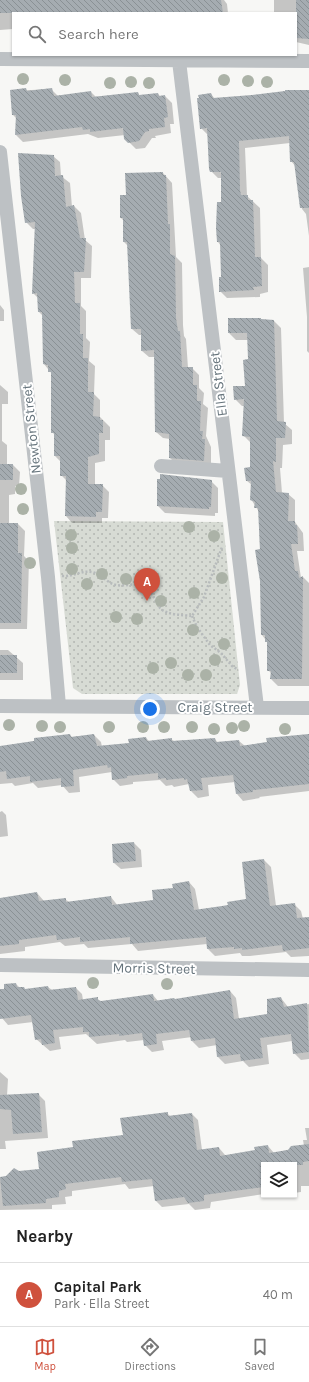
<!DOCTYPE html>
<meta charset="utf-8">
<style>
:root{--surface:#fff;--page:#f2f2f2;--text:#222;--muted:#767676;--line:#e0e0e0;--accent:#cf513d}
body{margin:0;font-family:Karla,sans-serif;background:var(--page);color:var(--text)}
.controls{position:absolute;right:12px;bottom:12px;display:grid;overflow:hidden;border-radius:0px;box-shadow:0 1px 3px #0004}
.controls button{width:36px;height:36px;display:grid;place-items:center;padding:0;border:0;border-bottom:1px solid var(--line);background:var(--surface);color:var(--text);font:20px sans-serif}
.you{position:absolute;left:150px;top:709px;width:14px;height:14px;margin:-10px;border:3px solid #fff;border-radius:50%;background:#1a73e8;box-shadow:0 0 0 6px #1a73e833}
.badge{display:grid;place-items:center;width:26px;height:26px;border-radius:50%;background:var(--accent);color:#fff;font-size:13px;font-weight:700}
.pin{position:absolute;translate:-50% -33px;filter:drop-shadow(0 1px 2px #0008)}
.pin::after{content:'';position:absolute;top:21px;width:14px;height:12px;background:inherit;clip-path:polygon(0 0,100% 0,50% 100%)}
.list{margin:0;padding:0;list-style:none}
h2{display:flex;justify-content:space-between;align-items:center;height:52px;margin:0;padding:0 16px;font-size:17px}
h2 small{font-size:13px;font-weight:400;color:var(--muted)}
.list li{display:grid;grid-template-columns:26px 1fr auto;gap:12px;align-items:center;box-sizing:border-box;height:64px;padding:0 16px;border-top:1px solid var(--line)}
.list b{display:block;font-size:15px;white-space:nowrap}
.list p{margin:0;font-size:13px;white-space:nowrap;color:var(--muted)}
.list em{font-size:13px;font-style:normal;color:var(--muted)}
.icon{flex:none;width:22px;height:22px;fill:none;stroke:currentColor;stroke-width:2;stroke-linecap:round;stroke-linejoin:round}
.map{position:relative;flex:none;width:309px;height:1210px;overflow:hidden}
.search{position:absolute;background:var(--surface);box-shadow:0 1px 3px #0004;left:12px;right:12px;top:12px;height:44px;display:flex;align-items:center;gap:10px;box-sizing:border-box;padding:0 14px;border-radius:0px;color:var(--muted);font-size:15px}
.sheet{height:116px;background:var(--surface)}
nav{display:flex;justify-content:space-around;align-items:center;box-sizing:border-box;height:56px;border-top:1px solid var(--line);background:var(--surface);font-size:11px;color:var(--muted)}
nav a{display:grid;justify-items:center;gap:2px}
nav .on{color:var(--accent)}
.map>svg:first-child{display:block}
</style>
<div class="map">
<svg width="309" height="1210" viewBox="0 0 309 1210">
<defs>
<pattern id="park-dots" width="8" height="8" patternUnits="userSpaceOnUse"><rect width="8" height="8" fill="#d7dbd4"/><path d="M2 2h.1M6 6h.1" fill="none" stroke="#b2b6b1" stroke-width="1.8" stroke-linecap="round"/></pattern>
<pattern id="building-back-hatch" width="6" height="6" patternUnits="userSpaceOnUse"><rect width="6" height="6" fill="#a5acb1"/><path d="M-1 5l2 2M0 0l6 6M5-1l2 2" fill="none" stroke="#8a9195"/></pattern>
</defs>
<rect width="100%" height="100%" fill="#f7f7f5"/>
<!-- park -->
<path fill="url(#park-dots)" d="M54,521L223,522L240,685L237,694H82L73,688Z"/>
<!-- shadow -->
<path fill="#0003" d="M0,0H224L227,4L228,13H13V29L0,30Z
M274,0H309V45L296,42V13H274Z
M51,89L58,96L91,92L96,97L138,93L140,96L158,94L161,97L165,96L172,103L174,124H170L171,133L155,136L156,138H152L145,148L136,149L125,138V135L98,138L88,134L23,142L16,135V118L13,115L11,91Z
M309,92V236L306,214L302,209L296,167L291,161L290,143L245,148L247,196L260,208L261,258L268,265V292L260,294V297L227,298L220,291L222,278L221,246L218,242L222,203V178H218L211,171L208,135L201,128L211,94L215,99Z
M53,156L60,162L61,176L70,183L72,207L74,206L81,213L85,240L92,246L91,278H81V306L86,311V338L90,342L89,361L95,366L94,394L100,400V417L110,427V440H105V461L95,463V485H102L109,492L108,518H102V523H72L66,516L67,481L61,475V462L55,456V435L52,432V374L44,364L43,316L39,312L38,298L33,293L36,229H33L26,222Z
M163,173L172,183L176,257L182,263L183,325L184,336L186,339L188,368H192L199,375V388L204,393L203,404L208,408L206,436L211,447V467L177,465L170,458V439L163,438L156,432V357H149L142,351V335H139L132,329L128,246L124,242V221L121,218L127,196Z
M309,267V353L307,351V317L303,268Z
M0,305L4,310V321H0Z
M229,319H261L263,321H274L281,328L284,423L292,430V444L283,445L282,468H280L282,493L288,494L295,500V522L303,533L304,551H297L301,578L303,577L309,583V686H278L271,679L272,674L268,670V643L262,635L259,512L251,499L252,485L247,481L251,468L250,442L243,435L244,406H242L235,399L246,387L249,360L248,340H236L229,333Z
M0,377V385L8,392V404H2V441L7,445V465H13L20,472L19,486H15V494L9,495V523L18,524L25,531L24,556L29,561L27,629H0Z
M211,481L218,488V513H215V516L165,513L158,506Z
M0,650H8L23,663V680H0Z
M70,735L72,737L94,735L101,742L102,747L130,744L146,738L150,742L171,739L174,741L215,739L218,743L239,741L245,746L309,735V791L259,797L260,798L243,801L237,794L235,782L208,785L209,796L198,798L191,791L189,784L174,787L172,785L166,786L160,780L133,782V784L120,786L113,779L112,772L79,777L80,792L69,793L62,785L38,788L33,783L15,786L12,783L0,784V747Z
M2,811L6,815L8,836L0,837V812Z
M134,843L141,850L142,867L121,869L114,863Z
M264,860L271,867L276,906L294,904L301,911L303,919L309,918V956L291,957L286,952L250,956H242L240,953L215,956L208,949L207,944L138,951L132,944L88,948L84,944L65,946L60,942L25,947V951L0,954V902L37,893L44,901L65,899L69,902L111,897L118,906L154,901L189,882L195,889L199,910L223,907L247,900Z
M16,984L20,988L26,990L48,987L52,990L76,988L82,994L83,1000L97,998L101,1002L153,995L158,1001L175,1000L230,991L236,998L239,1019L268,1015L281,998L288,1007L309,1004V1059L301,1060L294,1053L292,1041L267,1045L269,1064L249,1067L243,1061L225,1064L218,1057L217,1045L199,1048L192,1041V1037L162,1041L164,1050L152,1052L145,1045L144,1040L127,1042L125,1040L97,1044L86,1034L59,1037L61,1049L50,1051L36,1039L33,1022L8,1025L2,1018L0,991Z
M0,1072L8,1079L7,1096L38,1094L45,1101L48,1138L5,1141L6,1149H0Z
M167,1113L170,1116L192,1114L198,1120L202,1150L219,1148L226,1156L256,1151L268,1146L274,1153L304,1146L303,1140H307L305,1128H309V1186H301V1192L294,1193V1165H264V1194L211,1202L210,1208L195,1210L189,1204L162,1207L156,1201L154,1186L129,1189L125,1184L72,1191V1196L65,1197L66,1204L52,1205V1209L0,1210V1178L19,1172L40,1170L74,1148L124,1136Z"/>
<!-- building -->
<path fill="url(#building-back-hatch)" d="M0,0H221L223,13H0Z
M296,0H309V39L296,38Z
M26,88L27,91L52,88L54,96L91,91L92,97L138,92L139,95L158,93L159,96L165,95L168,117L164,118L165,127L149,129V131L145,132L139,141L128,143L124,139L123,128L90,132V129L83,130L82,127L15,135L16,115H12L10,90Z
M285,90H309V208H300L294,162H290L289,136L239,141L240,190L241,195H248V200H253L255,257H261L262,286L253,287L254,290L219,292V277H221L220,242H217L216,228L217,202H221V172H210L209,169L207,128L200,129L197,98H199L198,95L211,93L213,98L252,95L285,91Z
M18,153L54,155L55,176L63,175L66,207L74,205L80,238H86L84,272H74L75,303H80V334H83V358H88V392H94L93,416L100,417V420H103V433H99V454L88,457V484H103L102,512H96V517L65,516L66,476H60V456H54V433H51V372H48V365L43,364L42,312H38L37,293L32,294L35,222L25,223L21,196Z
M163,172V175H166L168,224H170V254L175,256L176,318L178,331H180L182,367H193V385H197V401H201L200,431H203L202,439H205L204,461L169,458V434L155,432L154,350L141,351V329H131L127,242H123V218H120V195H126L125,173Z
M228,318H261V319L274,320L277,421L286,422L285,438H276V462L273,461L276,492L289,493L288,521H295V525H297L298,544H291L295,571H298L299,578L303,576L302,679H270L271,671H267V642H265V635H261L260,581L255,550L260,549L258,508H254L255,502L250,500L251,481H246L244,468L250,467V437L242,436L244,399L234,400L233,386H245L243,360L248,359L247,333H228Z
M0,464H13V480H0Z
M160,474L212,480L211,507H209V509L157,506V479H160Z
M0,523H18V553H22L21,623H0Z
M0,655H17V673H0Z
M70,734L71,737L94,734L97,746L129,743L128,739L146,737L147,741L172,738V741L215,738L216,742L239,740L240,746L267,742L266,738L309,734V784L253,790V792L236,794L233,775L201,778L203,790L190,791L187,779L184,780V778L166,780V778L158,779V773L127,776V778L112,780L111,767L108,768L107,765L73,770L74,786L61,787V778L30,782V776L7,779L6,771L0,772V746L34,741V738Z
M134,842L136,861L113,863L112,844Z
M264,859L270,906L295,903L297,918L309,917V948L283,951L282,945L242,950V948L234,949V947L207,949L206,937L130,944V937L80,942V937L57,940L56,935L19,940V944L0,946V898L37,892L39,901L66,898V902L111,896L112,905L153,900L152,890L173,888L172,884L189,881L194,910L222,906L228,905L227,902L246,899L242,862Z
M16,983L17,987H24L25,989L48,986L49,990L76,987L78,1000L98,997V1000L101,1001L153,994L154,1001L174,998L175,999L230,990L234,1019L267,1014V999L281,997L284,1007L307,1003L309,1052L293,1054L291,1034L260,1038L263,1058L241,1061L240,1054L217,1057L215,1038L191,1041L189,1030L156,1034L157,1044L144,1046L142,1033L119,1036V1034L89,1037V1032H83V1027L53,1030L55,1043L42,1045L41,1039L35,1040L31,1015L0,1019V989H4V984Z
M39,1093L42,1132L13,1134L11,1110L0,1109V1095Z
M168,1112V1116L192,1113L197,1150L219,1147L220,1156L255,1150L254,1147L268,1145L269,1153L288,1150L291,1146L309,1144V1161L303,1162V1165H264V1187L204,1195V1201L188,1203L184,1197L155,1201L152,1179L122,1182L121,1177L65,1184L66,1189L59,1191V1197L46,1199V1203L3,1206L0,1177L6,1176L14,1168L19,1171L39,1169L37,1152L73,1147L72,1141L123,1135L120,1118Z"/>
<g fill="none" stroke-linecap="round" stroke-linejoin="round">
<!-- path -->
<path stroke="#b7bbbc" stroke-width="2.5" stroke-dasharray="2 2" stroke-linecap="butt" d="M62,576C73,577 81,570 92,572C101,574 107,583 116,585C125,587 135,582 143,586C153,591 154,600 160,608C166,615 183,615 192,616L204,597L222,547
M192,616L197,627L210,645L221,653L232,666L237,669"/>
<!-- minor -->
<path stroke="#bdc1c4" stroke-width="14" d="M0,59L309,61
M179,61L257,707
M0,152L48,577L59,706
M161,466L228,471
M0,706L309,708
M0,965L309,970"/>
</g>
<!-- trees -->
<g fill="#abb2a7">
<circle cx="23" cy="79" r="6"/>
<circle cx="65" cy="80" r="6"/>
<circle cx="224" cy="80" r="6"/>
<circle cx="248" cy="81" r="6"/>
<circle cx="131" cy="82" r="6"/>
<circle cx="267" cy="82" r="6"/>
<circle cx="110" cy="83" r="6"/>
<circle cx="149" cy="83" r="6"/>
<circle cx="21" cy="489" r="6"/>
<circle cx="23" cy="509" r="6"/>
<circle cx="189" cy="527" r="6"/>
<circle cx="71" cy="535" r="6"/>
<circle cx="214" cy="536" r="6"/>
<circle cx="72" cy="548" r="6"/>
<circle cx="30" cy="563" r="6"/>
<circle cx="72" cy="569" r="6"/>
<circle cx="102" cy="574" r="6"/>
<circle cx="222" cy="578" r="6"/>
<circle cx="126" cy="579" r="6"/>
<circle cx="142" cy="583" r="6"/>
<circle cx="87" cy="584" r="6"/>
<circle cx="194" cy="593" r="6"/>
<circle cx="161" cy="601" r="6"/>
<circle cx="116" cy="617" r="6"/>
<circle cx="137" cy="619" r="6"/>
<circle cx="193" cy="630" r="6"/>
<circle cx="224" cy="644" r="6"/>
<circle cx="215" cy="660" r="6"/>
<circle cx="171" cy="663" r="6"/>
<circle cx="153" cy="668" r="6"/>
<circle cx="188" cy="675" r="6"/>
<circle cx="206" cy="675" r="6"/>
<circle cx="9" cy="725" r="6"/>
<circle cx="42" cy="726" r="6"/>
<circle cx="244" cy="726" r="6"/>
<circle cx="60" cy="727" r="6"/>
<circle cx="109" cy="727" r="6"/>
<circle cx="143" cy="727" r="6"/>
<circle cx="164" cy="727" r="6"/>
<circle cx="192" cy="727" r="6"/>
<circle cx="232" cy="728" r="6"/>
<circle cx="214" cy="729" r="6"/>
<circle cx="285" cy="729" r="6"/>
<circle cx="93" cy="983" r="6"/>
<circle cx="167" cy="984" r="6"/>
</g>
<g text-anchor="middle" stroke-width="4" stroke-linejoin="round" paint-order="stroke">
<!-- street labels -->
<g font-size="14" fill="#66747c" stroke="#fff">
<text transform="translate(218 384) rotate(-97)" y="5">Ella Street</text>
<text transform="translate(31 429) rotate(-96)" y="5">Newton Street</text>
<text x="215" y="712">Craig Street</text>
<text transform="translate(154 968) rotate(1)" y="5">Morris Street</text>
</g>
</g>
</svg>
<div class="controls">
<button><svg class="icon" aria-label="layers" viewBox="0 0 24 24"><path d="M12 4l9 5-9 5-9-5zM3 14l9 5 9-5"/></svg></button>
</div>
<div class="you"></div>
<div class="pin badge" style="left:147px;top:601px">A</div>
<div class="search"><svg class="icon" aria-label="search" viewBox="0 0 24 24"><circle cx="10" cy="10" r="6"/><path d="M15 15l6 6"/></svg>Search here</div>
</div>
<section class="sheet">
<h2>Nearby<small></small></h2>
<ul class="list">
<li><span class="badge">A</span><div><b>Capital Park</b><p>Park · Ella Street</p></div><em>40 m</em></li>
</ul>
</section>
<nav>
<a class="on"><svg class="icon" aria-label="map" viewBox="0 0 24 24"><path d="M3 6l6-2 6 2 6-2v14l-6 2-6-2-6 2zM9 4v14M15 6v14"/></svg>Map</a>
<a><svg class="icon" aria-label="directions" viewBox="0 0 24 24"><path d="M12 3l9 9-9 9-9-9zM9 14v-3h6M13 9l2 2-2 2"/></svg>Directions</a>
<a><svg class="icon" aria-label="saved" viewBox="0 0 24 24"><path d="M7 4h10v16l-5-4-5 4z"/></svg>Saved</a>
</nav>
